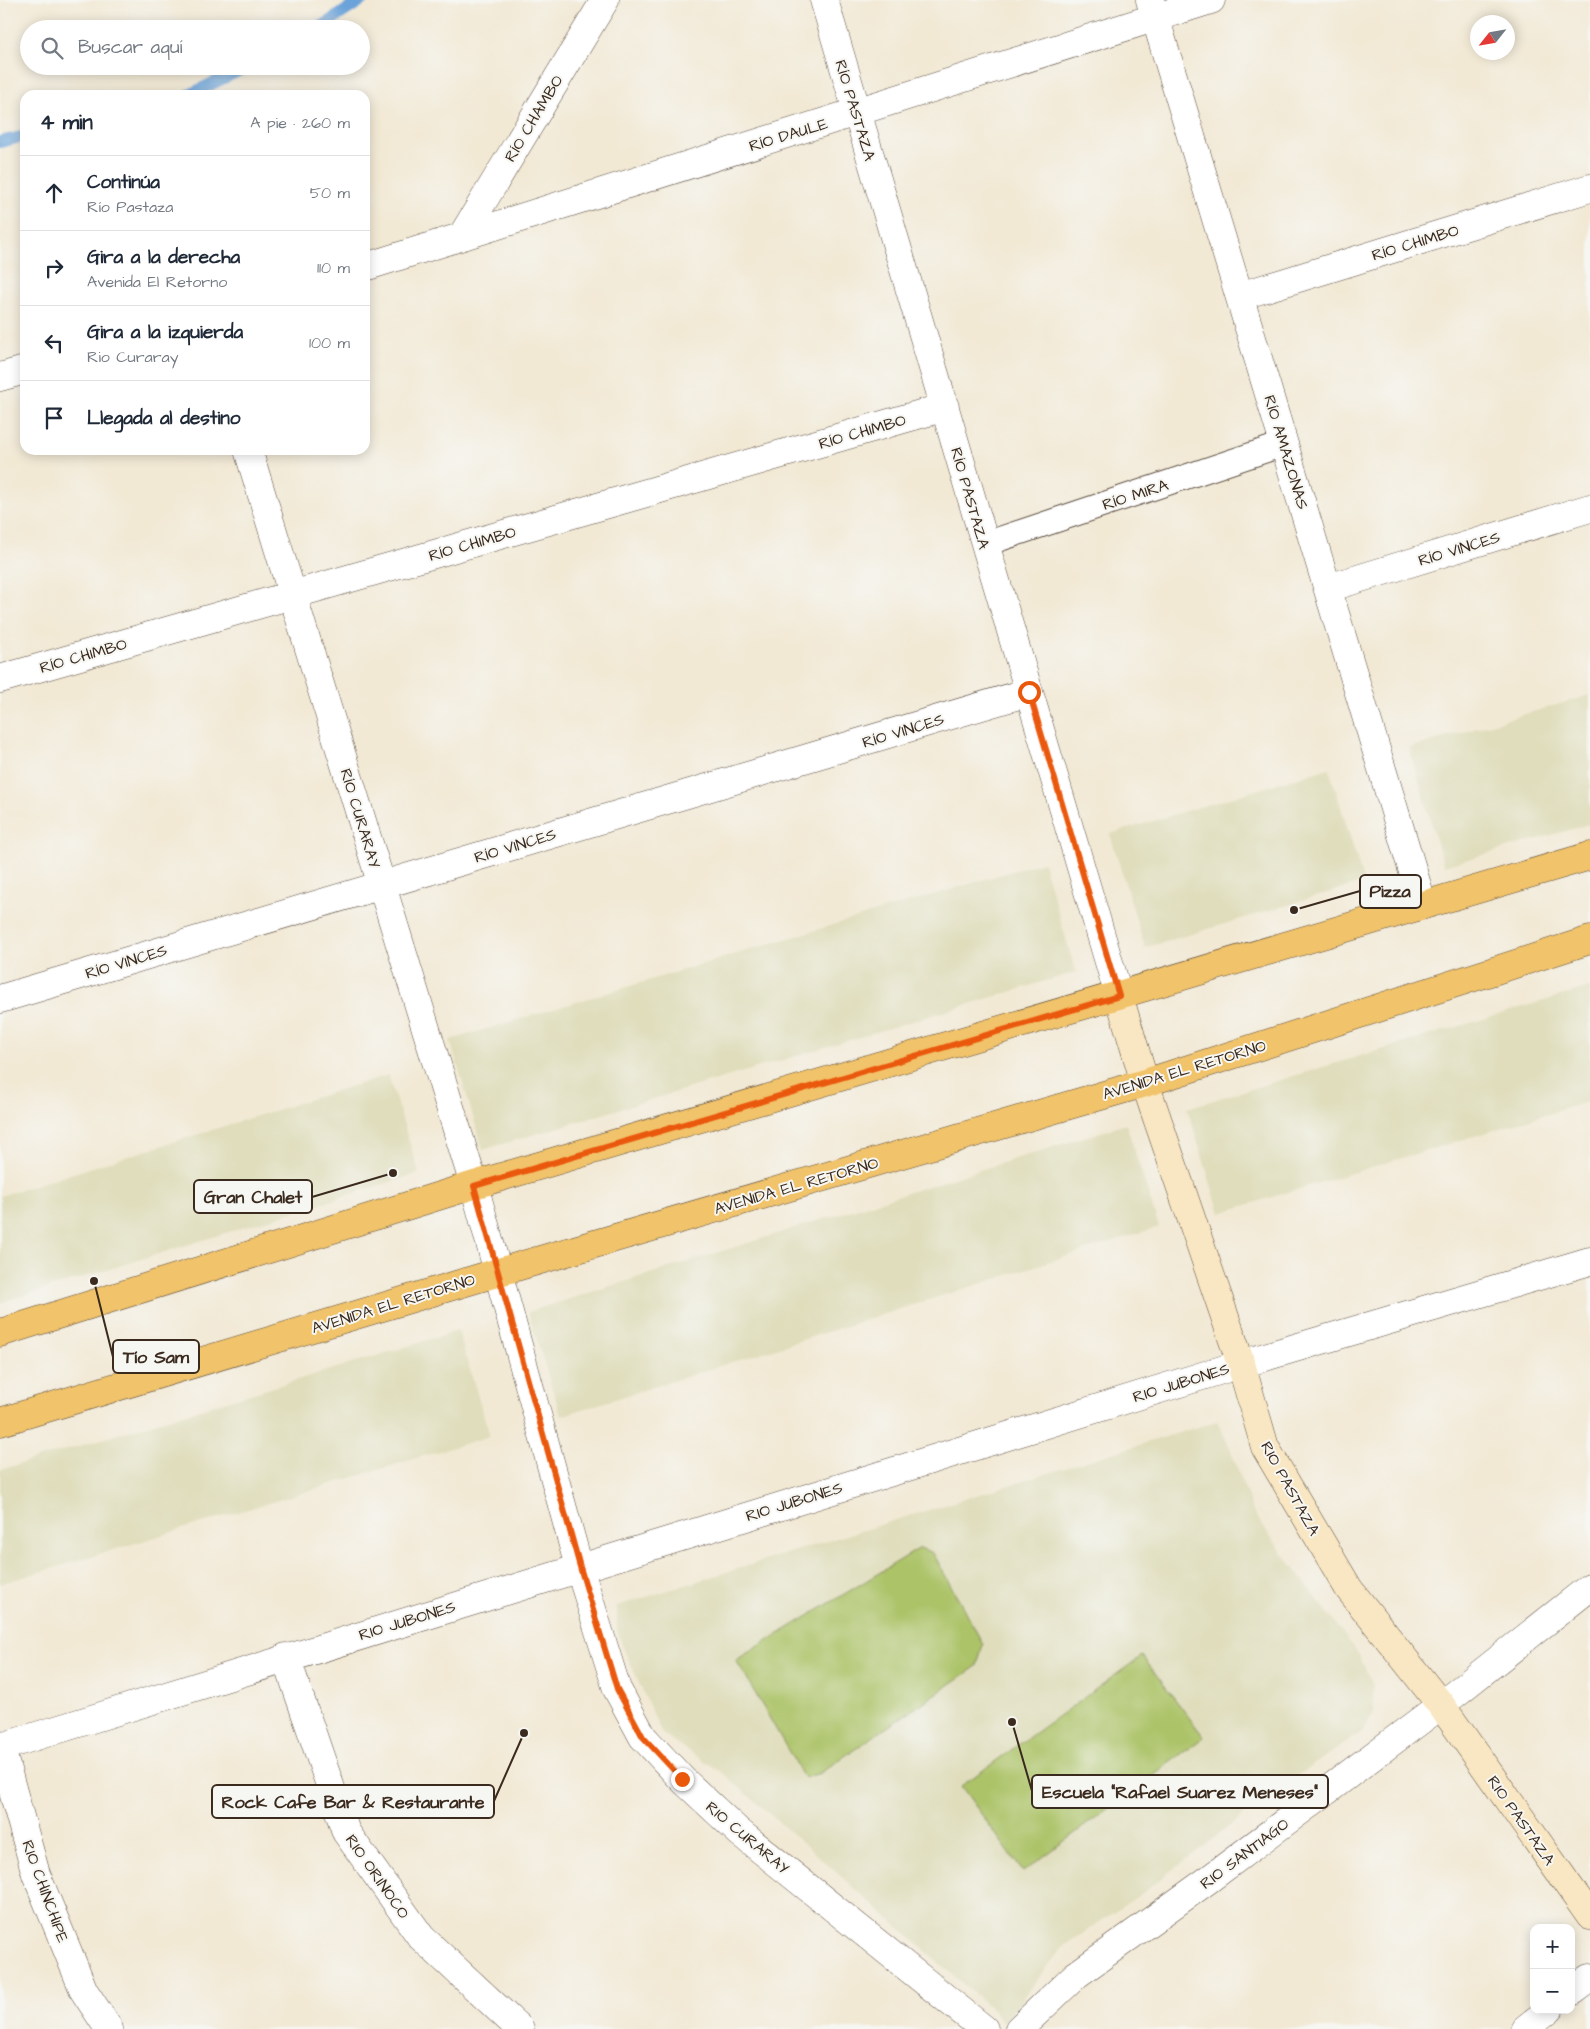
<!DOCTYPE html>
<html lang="es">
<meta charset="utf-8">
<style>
:root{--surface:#fff;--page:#f2f2f3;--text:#1f2937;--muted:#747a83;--line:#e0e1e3}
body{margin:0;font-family:"Architects Daughter",sans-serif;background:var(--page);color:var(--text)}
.controls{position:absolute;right:15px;bottom:15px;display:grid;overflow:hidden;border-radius:10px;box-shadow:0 2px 12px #0003}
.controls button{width:45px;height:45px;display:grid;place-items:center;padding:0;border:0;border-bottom:1px solid var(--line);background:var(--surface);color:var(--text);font:25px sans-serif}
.compass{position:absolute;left:1470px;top:15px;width:45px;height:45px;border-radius:50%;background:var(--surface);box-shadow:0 2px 12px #0003;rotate:239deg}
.stop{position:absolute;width:15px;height:15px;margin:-11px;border:4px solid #ea580c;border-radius:50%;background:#fff}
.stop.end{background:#ea580c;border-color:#fff;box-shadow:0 1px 5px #0008}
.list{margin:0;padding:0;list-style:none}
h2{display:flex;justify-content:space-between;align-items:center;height:65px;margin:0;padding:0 20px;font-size:21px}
h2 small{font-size:16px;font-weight:400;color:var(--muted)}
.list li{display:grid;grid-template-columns:32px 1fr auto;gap:15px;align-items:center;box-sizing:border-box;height:75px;padding:0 20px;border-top:1px solid var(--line)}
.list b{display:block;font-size:19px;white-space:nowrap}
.list p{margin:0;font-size:16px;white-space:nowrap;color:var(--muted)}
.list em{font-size:16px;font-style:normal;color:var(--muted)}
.icon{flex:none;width:28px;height:28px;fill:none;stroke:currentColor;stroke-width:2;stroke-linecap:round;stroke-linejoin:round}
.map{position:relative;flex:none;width:1590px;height:2029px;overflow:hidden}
.search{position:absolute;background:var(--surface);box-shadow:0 2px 12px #0003;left:20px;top:20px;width:350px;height:55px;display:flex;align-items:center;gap:12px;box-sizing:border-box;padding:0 18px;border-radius:28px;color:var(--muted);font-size:19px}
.panel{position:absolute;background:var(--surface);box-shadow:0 2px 12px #0003;left:20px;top:90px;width:350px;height:365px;border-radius:15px}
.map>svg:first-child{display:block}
</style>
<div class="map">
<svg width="1590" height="2029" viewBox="0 0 1590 2029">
<rect width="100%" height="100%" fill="#f6f6f2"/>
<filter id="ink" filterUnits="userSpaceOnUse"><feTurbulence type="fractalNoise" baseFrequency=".02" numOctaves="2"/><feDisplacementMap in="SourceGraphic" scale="10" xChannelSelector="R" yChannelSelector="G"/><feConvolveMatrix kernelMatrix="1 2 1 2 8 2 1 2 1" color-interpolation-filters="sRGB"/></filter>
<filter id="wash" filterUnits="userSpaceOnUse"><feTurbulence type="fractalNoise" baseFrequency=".0096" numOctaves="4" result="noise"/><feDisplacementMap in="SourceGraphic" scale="20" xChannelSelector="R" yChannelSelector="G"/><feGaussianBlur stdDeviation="1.12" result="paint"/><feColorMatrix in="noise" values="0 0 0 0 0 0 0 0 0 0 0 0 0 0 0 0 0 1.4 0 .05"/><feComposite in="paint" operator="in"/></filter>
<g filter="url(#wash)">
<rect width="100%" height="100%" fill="#f2e9d5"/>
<!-- built -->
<path fill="#dfddbb" d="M1590,695V824L1444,866L1409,748Z
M1329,768L1364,882L1145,948L1110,834Z
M1043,862L1076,972L483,1150L450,1040Z
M1590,987V1101L1220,1213L1187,1108Z
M388,1075L419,1173L0,1303V1196Z
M1126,1124L1159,1227L561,1416L528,1312Z
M458,1331L490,1436L0,1584V1470Z
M1217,1421L1229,1445L1254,1514L1359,1655L1373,1685L1374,1712L1362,1732L1276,1790L1151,1887L1063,1947L1003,2024L993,2010L724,1774L662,1734L622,1645L617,1629V1606Z"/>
<!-- pitch -->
<path fill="#acc368" stroke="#747643" d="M920,1548L933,1553L983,1644L977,1666L820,1773L804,1778L736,1660Z
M1142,1656L1204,1737L1023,1872L961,1786Z"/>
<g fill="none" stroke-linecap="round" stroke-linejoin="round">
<!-- stream -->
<path stroke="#6ba3d9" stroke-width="12" d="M318,29L362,0
M189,95L248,66
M0,142L25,136"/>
</g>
</g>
<g filter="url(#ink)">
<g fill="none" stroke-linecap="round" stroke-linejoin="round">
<defs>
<path id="lane" d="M985,544L1284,444"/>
<path id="street" d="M824,0L1119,996
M1150,0L1423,905
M462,236L605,0
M365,267L1211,0
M1240,296L1590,188
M0,377L25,370
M248,450L474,1185L579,1567L617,1689L643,1737L682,1779L739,1832L984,2029
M1328,588L1590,508
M0,679L945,407
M0,999L1029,692
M286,1657L346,1832L421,1937L520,2029
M0,1745L36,1874L84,1991L109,2029
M1,1747L1241,1364L1590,1261
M1571,1992L1590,1978
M1019,2029L1076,1975L1208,1880L1441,1705L1590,1587
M1525,2029L1549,2010"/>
<path id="secondary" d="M1119,996L1145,1083L1241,1364L1265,1447L1349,1589L1441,1705L1590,1916"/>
<path id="primary" d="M0,1333L474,1185L1590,856
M0,1422L499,1272L1145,1083L1590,940"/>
</defs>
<!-- lane casing -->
<use href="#lane" stroke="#564739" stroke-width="26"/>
<!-- street casing -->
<use href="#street" stroke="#564739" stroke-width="29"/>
<!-- secondary casing -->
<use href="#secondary" stroke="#564739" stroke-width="29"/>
<!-- primary casing -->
<use href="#primary" stroke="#564739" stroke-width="29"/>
<!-- lane -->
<use href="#lane" stroke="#fff" stroke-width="24"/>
<!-- street -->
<use href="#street" stroke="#fff" stroke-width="28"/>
<!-- secondary -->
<use href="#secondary" stroke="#f9e7c3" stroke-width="28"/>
<!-- primary -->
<use href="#primary" stroke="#f1c36a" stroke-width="28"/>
</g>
</g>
<g fill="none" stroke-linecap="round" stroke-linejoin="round" filter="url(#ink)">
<!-- route -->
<path stroke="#ea580c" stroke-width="6" d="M682,1779L643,1737L617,1689L580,1567L474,1186L1119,996L1029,692"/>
</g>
<g text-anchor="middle" stroke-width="4" stroke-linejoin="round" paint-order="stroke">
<!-- street labels -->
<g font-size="16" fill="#3b2a1e" stroke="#f6f6f2">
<text transform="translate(856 110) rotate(73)" y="6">RÍO PASTAZA</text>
<text transform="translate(533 118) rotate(-59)" y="6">RÍO CHAMBO</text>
<text transform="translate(788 134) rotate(-17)" y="6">RÍO DAULE</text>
<text transform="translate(1415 242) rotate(-17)" y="6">RÍO CHIMBO</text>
<text transform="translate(862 431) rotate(-16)" y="6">RÍO CHIMBO</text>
<text transform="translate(1287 452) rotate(73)" y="6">RÍO AMAZONAS</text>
<text transform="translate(1135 494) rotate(-18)" y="6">RÍO MIRA</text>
<text transform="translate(971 498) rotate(74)" y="6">RÍO PASTAZA</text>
<text transform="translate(472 543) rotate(-16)" y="6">RÍO CHIMBO</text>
<text transform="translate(1459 548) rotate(-17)" y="6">RÍO VINCES</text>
<text transform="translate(83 655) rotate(-16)" y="6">RÍO CHIMBO</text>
<text transform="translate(903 730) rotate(-17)" y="6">RÍO VINCES</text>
<text transform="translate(361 818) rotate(73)" y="6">RÍO CURARAY</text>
<text transform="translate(515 845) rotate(-17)" y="6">RÍO VINCES</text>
<text transform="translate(126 961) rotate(-17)" y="6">RÍO VINCES</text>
<text transform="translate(1184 1069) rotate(-17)" y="6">AVENIDA EL RETORNO</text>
<text transform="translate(796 1185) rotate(-16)" y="6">AVENIDA EL RETORNO</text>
<text transform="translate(393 1303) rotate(-17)" y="6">AVENIDA EL RETORNO</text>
<text transform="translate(1181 1382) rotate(-17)" y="6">RIO JUBONES</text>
<text transform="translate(1291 1488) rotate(61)" y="6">RIO PASTAZA</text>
<text transform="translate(794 1501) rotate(-17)" y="6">RIO JUBONES</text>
<text transform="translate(407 1620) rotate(-17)" y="6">RIO JUBONES</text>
<text transform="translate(1522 1820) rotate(55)" y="6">RIO PASTAZA</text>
<text transform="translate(748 1837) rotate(40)" y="6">RIO CURARAY</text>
<text transform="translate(1244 1853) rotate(-37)" y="6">RIO SANTIAGO</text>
<text transform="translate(378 1876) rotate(55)" y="6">RIO ORINOCO</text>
<text transform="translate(46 1891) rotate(70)" y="6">RIO CHINCHIPE</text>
</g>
</g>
<!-- callouts -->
<path fill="none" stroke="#3b2a1e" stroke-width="2" d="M1294 910L1360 891M393 1173L312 1197M94 1281L113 1357M1012 1722L1032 1791M524 1733L494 1801"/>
<g fill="#3b2a1e" stroke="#f6f6f2" stroke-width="2">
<circle cx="1294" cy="910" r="5"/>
<circle cx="393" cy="1173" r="5"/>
<circle cx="94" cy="1281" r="5"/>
<circle cx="1012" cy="1722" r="5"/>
<circle cx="524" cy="1733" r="5"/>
</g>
<g fill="#f6f6f2" stroke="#3b2a1e" stroke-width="2">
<rect x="1360" y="875" width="61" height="33" rx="5"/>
<rect x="194" y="1180" width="118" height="33" rx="5"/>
<rect x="113" y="1340" width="86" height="33" rx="5"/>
<rect x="1032" y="1775" width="296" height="33" rx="5"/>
<rect x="212" y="1785" width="282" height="33" rx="5"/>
</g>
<g font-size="18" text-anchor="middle" font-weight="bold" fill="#3b2a1e">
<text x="1390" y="897">Pizza</text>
<text x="253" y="1203">Gran Chalet</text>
<text x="156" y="1363">Tío Sam</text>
<text x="1180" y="1798">Escuela "Rafael Suarez Meneses"</text>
<text x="353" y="1808">Rock Cafe Bar &amp; Restaurante</text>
</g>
</svg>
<div class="controls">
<button>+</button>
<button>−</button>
</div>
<svg class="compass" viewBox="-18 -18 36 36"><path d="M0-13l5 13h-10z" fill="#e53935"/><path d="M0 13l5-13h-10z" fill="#747a83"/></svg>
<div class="stop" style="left:1029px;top:692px"></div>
<div class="stop end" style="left:682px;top:1779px"></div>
<div class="search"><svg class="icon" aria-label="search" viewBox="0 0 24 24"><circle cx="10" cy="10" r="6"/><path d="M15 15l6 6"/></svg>Buscar aquí</div>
<section class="panel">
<h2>4 min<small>A pie · 260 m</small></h2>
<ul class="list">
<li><svg class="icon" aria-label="ahead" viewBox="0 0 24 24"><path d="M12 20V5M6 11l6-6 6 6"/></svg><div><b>Continúa</b><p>Río Pastaza</p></div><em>50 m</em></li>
<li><svg class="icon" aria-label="right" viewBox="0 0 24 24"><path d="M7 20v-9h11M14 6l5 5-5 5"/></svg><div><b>Gira a la derecha</b><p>Avenida El Retorno</p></div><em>110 m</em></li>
<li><svg class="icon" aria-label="left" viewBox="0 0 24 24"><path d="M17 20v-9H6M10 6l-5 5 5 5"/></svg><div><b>Gira a la izquierda</b><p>Rio Curaray</p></div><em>100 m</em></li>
<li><svg class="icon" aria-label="arrive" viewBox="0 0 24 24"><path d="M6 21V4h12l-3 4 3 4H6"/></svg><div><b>Llegada al destino</b></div></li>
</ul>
</section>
</div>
